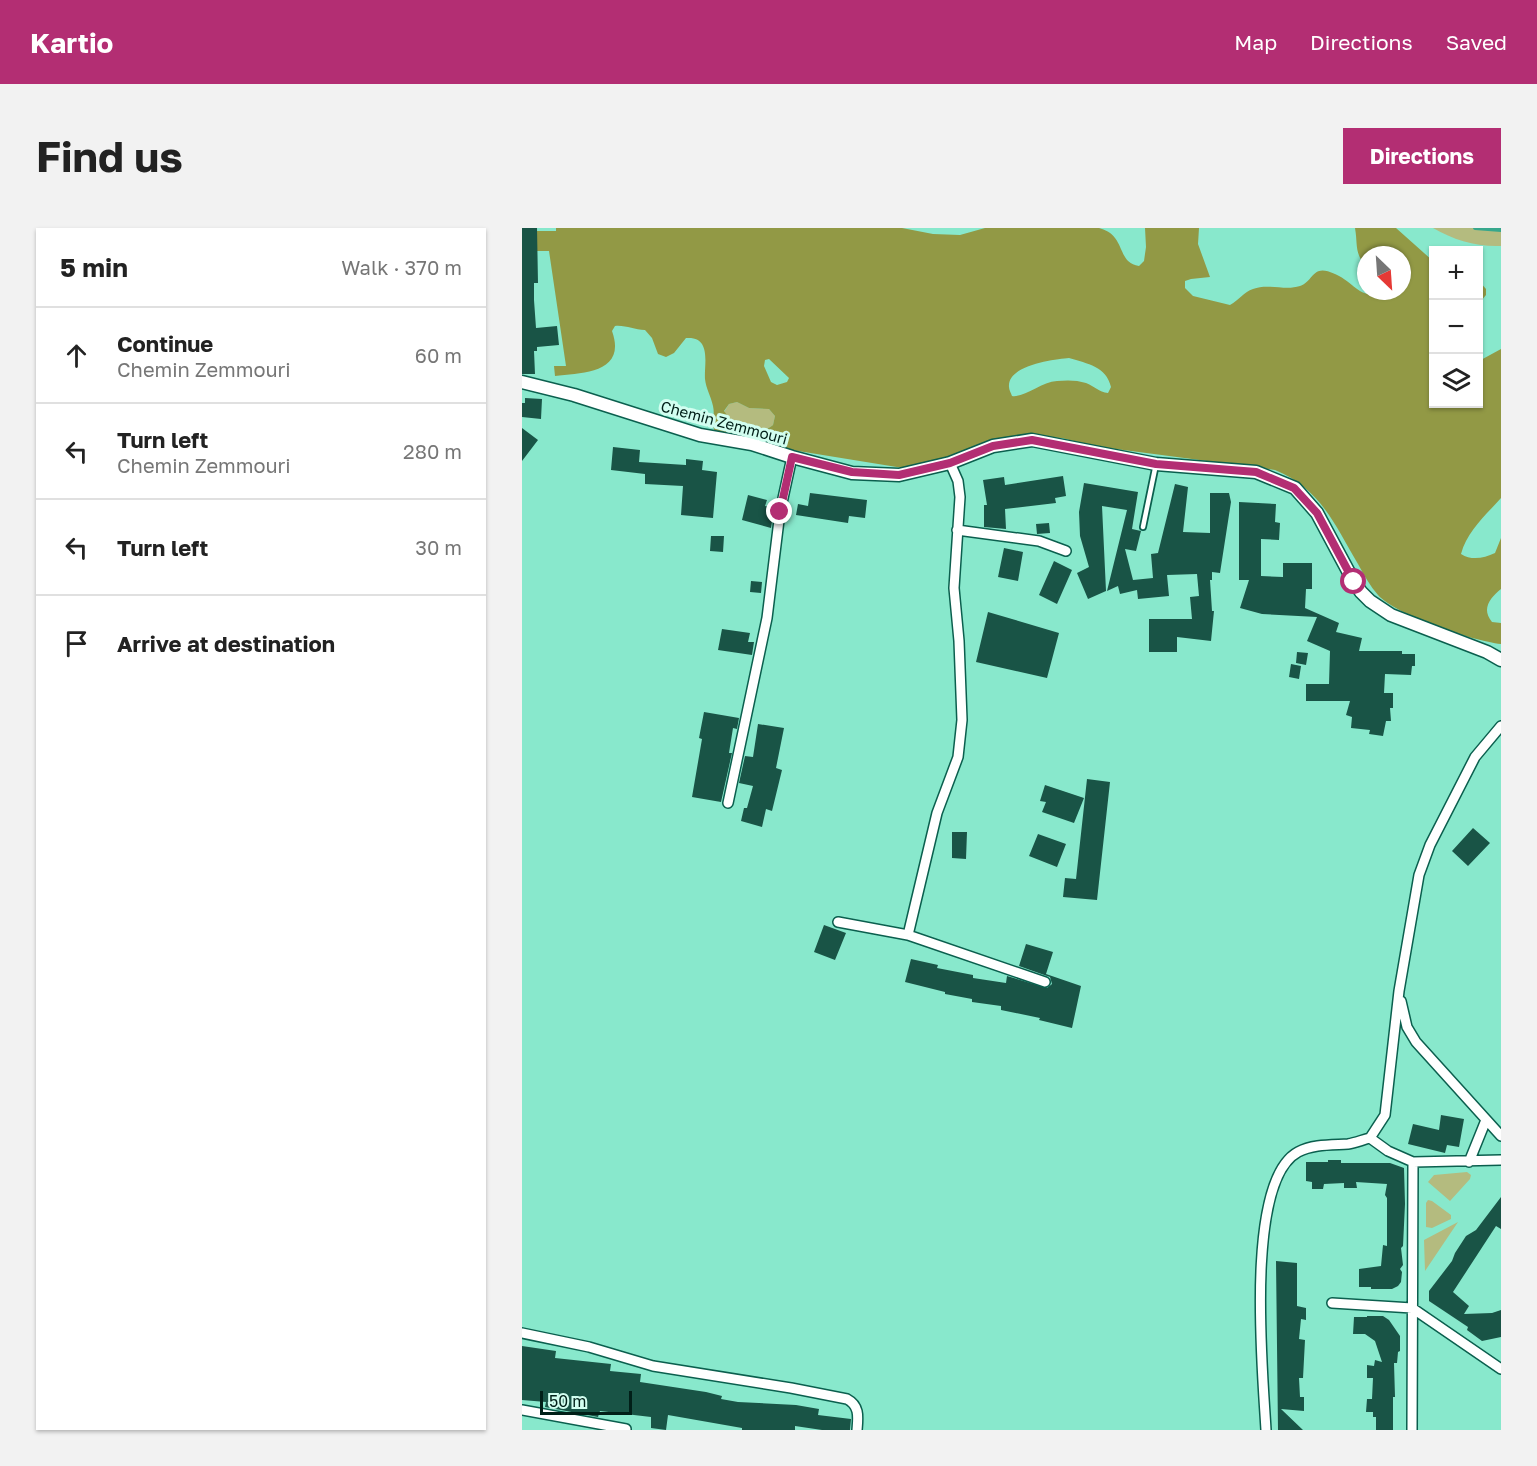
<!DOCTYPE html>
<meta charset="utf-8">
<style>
:root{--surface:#fff;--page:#f2f2f2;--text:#222;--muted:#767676;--line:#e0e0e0;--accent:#b32e73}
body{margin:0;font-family:"Golos Text",sans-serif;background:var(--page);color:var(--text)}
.controls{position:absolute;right:18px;top:18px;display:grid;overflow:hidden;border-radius:0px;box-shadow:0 2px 4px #0004}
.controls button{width:54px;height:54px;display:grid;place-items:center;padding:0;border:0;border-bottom:2px solid var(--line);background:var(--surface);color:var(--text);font:30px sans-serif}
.compass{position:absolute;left:835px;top:18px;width:54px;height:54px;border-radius:50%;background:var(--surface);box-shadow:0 2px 4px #0004;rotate:155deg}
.scale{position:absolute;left:18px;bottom:15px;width:92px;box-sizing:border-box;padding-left:6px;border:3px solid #011f18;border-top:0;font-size:16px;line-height:21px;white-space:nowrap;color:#011f18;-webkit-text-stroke:4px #d2fef0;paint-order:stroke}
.stop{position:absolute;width:18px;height:18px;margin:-14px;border:4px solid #b32e73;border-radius:50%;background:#fff}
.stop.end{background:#b32e73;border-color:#fff;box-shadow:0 2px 6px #0008}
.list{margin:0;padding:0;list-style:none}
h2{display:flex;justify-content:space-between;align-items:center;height:78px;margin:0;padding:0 24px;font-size:26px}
h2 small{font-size:20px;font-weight:400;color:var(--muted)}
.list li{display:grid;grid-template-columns:39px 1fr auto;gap:18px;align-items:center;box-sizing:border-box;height:96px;padding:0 24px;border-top:2px solid var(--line)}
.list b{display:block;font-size:22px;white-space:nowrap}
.list p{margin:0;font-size:20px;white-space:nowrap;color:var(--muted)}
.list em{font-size:20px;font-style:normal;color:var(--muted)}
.icon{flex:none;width:33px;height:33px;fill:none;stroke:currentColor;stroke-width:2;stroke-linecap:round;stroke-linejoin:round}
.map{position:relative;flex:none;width:979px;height:1202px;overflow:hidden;border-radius:0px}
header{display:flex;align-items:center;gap:36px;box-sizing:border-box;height:84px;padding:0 30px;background:var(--accent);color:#fff}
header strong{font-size:28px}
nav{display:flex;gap:33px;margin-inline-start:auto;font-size:21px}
.intro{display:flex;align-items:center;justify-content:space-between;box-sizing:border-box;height:144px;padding:0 36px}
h1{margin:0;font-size:42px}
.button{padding:15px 27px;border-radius:0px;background:var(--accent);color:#fff;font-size:21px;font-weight:700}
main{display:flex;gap:36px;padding:0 36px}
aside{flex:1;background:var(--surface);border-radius:0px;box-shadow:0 2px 4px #0004}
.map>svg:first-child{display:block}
</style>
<header>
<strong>Kartio</strong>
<nav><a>Map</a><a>Directions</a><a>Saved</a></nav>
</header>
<div class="intro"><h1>Find us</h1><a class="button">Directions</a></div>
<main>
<aside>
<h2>5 min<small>Walk · 370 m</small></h2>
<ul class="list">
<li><svg class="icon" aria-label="ahead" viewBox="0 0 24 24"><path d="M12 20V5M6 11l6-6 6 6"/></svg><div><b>Continue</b><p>Chemin Zemmouri</p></div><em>60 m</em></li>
<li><svg class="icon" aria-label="left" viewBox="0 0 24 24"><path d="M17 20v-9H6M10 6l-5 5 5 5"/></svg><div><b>Turn left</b><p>Chemin Zemmouri</p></div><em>280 m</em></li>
<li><svg class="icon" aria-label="left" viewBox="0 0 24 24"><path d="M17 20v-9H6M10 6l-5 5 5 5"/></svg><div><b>Turn left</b></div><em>30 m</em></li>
<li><svg class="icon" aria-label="arrive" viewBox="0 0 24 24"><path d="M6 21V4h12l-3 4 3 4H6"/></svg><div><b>Arrive at destination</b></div></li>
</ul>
</aside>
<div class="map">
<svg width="979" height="1202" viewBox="0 0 979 1202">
<rect width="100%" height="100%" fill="#88e8cc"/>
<!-- green -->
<path fill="#b4bb7f" d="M911,0H979V18C954,19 932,12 911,0Z
M215,174L227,180L247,181L253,188L251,197C235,210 213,199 202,184L207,176Z
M945,944L949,947L948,951L928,973L906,954L912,947Z
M906,972L910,973L929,987V991L910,1000L904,999V975Z
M936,994L903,1043L902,1012Z"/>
<!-- forest -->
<path fill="#929945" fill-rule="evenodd" d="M34,0H380L411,6L438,7L463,0H577C583,2 589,4 593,10C602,22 600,35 617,38L622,33L624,19L623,0H677L676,16L688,49L669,51L663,53V60L671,68L708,77C717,72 722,64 731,61C746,55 763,63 778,58C793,52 790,35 813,46C835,56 833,69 863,67L865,63H880V27H844V39C832,24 836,17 833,0H874L911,33L912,176H957V133L979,121V270C964,287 945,303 939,326C950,333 962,330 973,325L979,310V361C968,370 959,381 970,394L979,395V416C951,413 874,387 856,367C848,358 842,347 836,336C813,297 798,260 753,242L571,218L540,210L504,208L387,241L270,222L192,202C190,193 193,187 191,178C189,168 184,161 183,151C182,136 190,108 164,110L152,125L144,129L136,126L130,110L123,102C112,102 104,97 93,98L90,103C105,145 61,145 33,148L32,138H44L27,23H12L10,3H34ZM547,130C566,136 584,138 589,159L586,165C577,164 572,158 564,155C555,152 545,152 535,153C519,154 502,170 490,168C489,165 487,162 487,159C485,137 533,131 547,130ZM247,131L267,150L265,154L255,157L249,154L242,138L243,132ZM215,174L227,180L247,181L253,188L251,197C235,210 213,199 202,183L207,176Z
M957,53L964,61V67L959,73L957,90Z"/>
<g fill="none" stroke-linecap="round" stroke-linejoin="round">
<!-- stream -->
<path stroke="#37a78c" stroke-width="4" d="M953,0L979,2"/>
</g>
<!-- building -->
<path fill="#195446" d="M0,0H15L16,55H12V72L14,100L35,98L37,117L15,119V123H12L13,146H0Z
M3,170L20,171L19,191L0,189V175H3Z
M0,200L16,212L0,233Z
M91,219L118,222L117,234L164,237V231L181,233L180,242L195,244L191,290L159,287L161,258L123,256V246L89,242Z
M541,248L544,268L533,270L534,275L483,281L484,301L462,299V277H465L461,252L482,249L483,257Z
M562,255L616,264L610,301L619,303L614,323L603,321L611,352L631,350L629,326L636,325L653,256L666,259L661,304L688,305V265H707L709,274L698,345L690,344V352H688L690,383H692L689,413L655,409V424H627V391H670L668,369L677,368L675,346L645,347L647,368L616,371L615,362L598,366L596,358L585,363L605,282L580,278L584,363L566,371L555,345L567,339L558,308L557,284Z
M288,265L345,272L343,290L327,288L326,295L274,287L276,276L286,278Z
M226,267L245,272L243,278L252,280L249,300L220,292Z
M717,274L754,276L753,294L758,295L757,312L739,311V348L761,349V335H790V361H784L783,380L817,395L814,404L840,410L837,423H880V426H893V438H890L889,447L863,446L862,465H871V480H868L869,493H864L861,508L847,506L848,502L829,500L830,489L824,487L828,473H784V456H807L808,423L785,413L795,389L740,386L718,380L727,352H717Z
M527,295L528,305L515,306L514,296Z
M189,308H202L201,324L188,323Z
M482,320L501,324L496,353L476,349Z
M532,333L550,342L535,376L517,367Z
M229,353L240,354L239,365L228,364Z
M466,384L537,405L525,450L454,434Z
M200,401L228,405L226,414H232L230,427L196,422Z
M775,424L786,425L784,437L774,435Z
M769,436L779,438L777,451L767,449Z
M182,484L217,490L215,501L211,500L207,525H210L199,574L170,569L180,511L177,510Z
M236,496L262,500L254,540L260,542L250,583L244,581L240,599L219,593L222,580H225L231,558L217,555L223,528L231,529Z
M565,551L588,554L575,672L541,669L543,650L554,651Z
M523,557L562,570L552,595L520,584L524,574L518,573Z
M951,600L968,615L946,638L930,623Z
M430,604H445L444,631L430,630Z
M516,606L544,616L535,639L507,628Z
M302,697L324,705L313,732L292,724Z
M504,716L531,724L524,746L559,758L550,800L517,792L518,790L479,782V778L450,774V771L423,766V764L383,754L389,731L416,737L415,740L451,747V750L484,755L485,748L525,760L530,756L528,749L497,738Z
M919,887L942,891L937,919L925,917L923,925L886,916L891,896L917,902Z
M806,932H819V935H868L882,940L883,976L881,1018L879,1020L881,1037L878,1041L880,1044L879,1054L876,1058L870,1061H849V1059H837V1041L859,1038L861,1017L865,1018V970L863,967L865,956L834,954L835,960H822V955L802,956L801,961H790V954L784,953V934H806Z
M979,969V1001L974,998L931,1064L947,1078L942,1086L970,1085L979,1082V1109L960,1113L945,1102L946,1099L907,1073V1063L930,1033L933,1025L944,1008L954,1002Z
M754,1033L775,1035V1078L784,1080V1092L779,1091L777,1111L783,1112L781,1150H777L778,1169H782V1183L759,1181L781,1202H756Z
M845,1088H861L867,1092L878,1108V1123L876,1124L875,1135H872L873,1169H871V1202H854V1189H851V1184H844L845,1171H850L851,1150H845V1137L852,1138L853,1132L860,1134L853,1113L843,1106H831L832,1089H845Z
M0,1118L34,1123L33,1130L89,1136L88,1143L119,1146L118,1154L184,1164L200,1168L199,1171L216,1174L274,1177L297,1181L296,1187L329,1191L328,1202H300L273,1198V1202H220V1200L146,1187L144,1202L129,1200V1189L78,1183L76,1189L23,1179L24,1174L0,1172Z"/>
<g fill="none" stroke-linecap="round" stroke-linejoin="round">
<defs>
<path id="service" d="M621,299L634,236"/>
<path id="minor" d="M435,302L517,313L544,323
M206,575L245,390L258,284L270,229
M316,694L386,707L523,754
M386,707L415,585L436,529L440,492L437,413L432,360L438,269L436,253L428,235
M879,773L885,799L894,814L979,908
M848,910L866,923L891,934L979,932
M947,934L964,892
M810,1075L890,1080L979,1141
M0,1105L67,1119L131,1138L269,1160L325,1171C338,1178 336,1189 335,1202
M0,1182L104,1201
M744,1202C741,1147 722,953 776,924C791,916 809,917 826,916C833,915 840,912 848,910L863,887L877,763L897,647L908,617L953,529L979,498
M890,1202L891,934"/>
<path id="tertiary" d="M0,154L52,167L178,207L230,216L270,229L330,245L377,247L428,235L471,218L510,212L634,236L734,244L773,260L795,285L832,354L839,364L848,373L869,387L965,424L979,432"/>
</defs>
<!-- service casing -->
<use href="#service" stroke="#0b5f4e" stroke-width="8"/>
<!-- minor casing -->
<use href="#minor" stroke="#0b5f4e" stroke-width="12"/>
<!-- tertiary casing -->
<use href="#tertiary" stroke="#0b5f4e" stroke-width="15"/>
<!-- service -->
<use href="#service" stroke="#fff" stroke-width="4.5"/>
<!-- minor -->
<use href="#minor" stroke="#fff" stroke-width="9"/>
<!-- tertiary -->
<use href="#tertiary" stroke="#fff" stroke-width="12"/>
</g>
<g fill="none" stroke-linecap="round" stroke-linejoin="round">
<!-- route -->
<path stroke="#b32e73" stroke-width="8" d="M258,284L270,229L330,244L377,247L428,235L471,218L510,212L634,236L734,244L772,260L795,285L832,354"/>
</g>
<g text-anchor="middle" stroke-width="6" stroke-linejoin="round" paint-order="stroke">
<!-- street labels -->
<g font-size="15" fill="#011f18" stroke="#d2fef0">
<text transform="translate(202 195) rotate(15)" y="5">Chemin Zemmouri</text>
</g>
</g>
</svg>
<div class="controls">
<button>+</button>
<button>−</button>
<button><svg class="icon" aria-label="layers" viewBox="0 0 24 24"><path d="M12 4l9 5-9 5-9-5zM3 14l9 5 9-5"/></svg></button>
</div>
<svg class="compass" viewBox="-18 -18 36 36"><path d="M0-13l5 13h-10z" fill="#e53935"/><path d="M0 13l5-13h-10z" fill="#767676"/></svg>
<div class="scale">50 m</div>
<div class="stop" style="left:832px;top:354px"></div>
<div class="stop end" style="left:258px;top:284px"></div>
</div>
</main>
